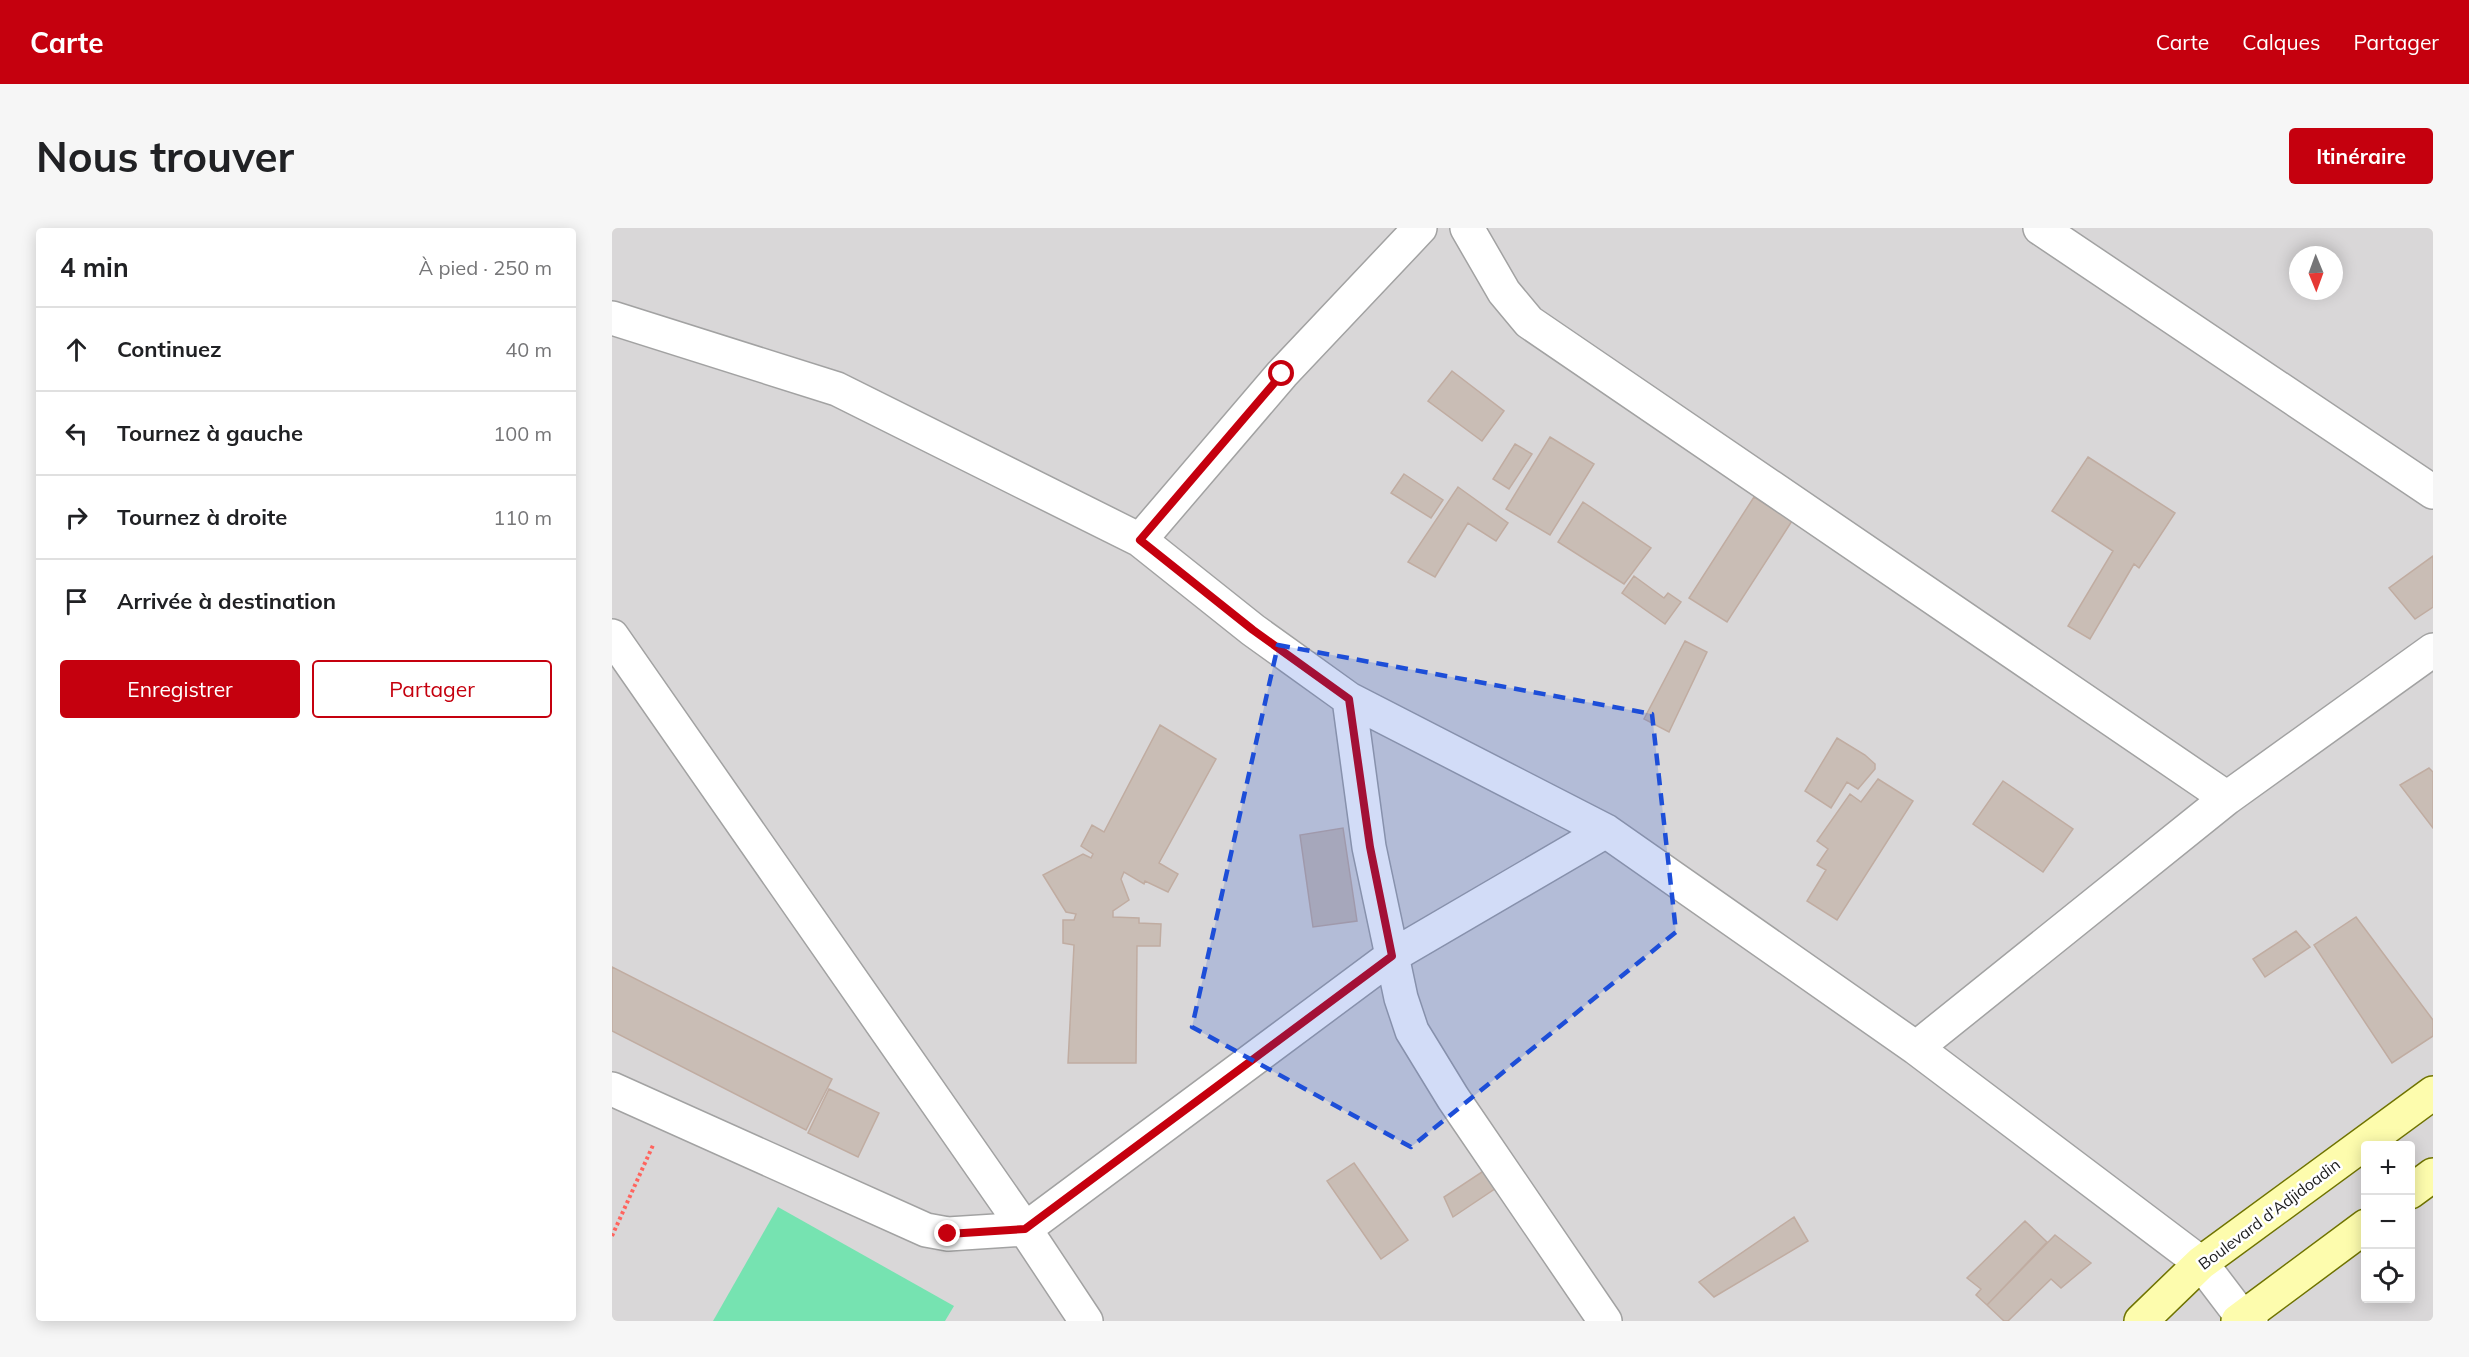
<!DOCTYPE html>
<html lang="fr">
<meta charset="utf-8">
<style>
:root{--surface:#fff;--page:#f6f6f6;--text:#202124;--muted:#757577;--line:#e0e0e0;--accent:#c5000e}
body{margin:0;font-family:Mulish,sans-serif;background:var(--page);color:var(--text)}
.controls{position:absolute;right:18px;bottom:18px;display:grid;overflow:hidden;border-radius:6px;box-shadow:0 3px 15px #0003}
.controls button{width:54px;height:54px;display:grid;place-items:center;padding:0;border:0;border-bottom:2px solid var(--line);background:var(--surface);color:var(--text);font:30px sans-serif}
.compass{position:absolute;left:1677px;top:18px;width:54px;height:54px;border-radius:50%;background:var(--surface);box-shadow:0 3px 15px #0003;rotate:179deg}
.stop{position:absolute;width:18px;height:18px;margin:-14px;border:4px solid #c5000e;border-radius:50%;background:#fff}
.stop.end{background:#c5000e;border-color:#fff;box-shadow:0 2px 6px #0008}
.list{margin:0;padding:0;list-style:none}
h2{display:flex;justify-content:space-between;align-items:center;height:78px;margin:0;padding:0 24px;font-size:26px}
h2 small{font-size:20px;font-weight:400;color:var(--muted)}
.list li{display:grid;grid-template-columns:39px 1fr auto;gap:18px;align-items:center;box-sizing:border-box;height:84px;padding:0 24px;border-top:2px solid var(--line)}
.list b{display:block;font-size:22px;white-space:nowrap}
.list em{font-size:20px;font-style:normal;color:var(--muted)}
.actions{display:flex;gap:12px;padding:18px 24px}
.actions a{flex:1;padding:14px 0;border:2px solid var(--accent);border-radius:6px;text-align:center;font-size:21px;color:var(--accent)}
.actions .main{background:var(--accent);color:#fff}
.icon{flex:none;width:33px;height:33px;fill:none;stroke:currentColor;stroke-width:2;stroke-linecap:round;stroke-linejoin:round}
.map{position:relative;flex:none;width:1821px;height:1093px;overflow:hidden;border-radius:6px}
header{display:flex;align-items:center;gap:36px;box-sizing:border-box;height:84px;padding:0 30px;background:var(--accent);color:#fff}
header strong{font-size:28px}
nav{display:flex;gap:33px;margin-inline-start:auto;font-size:21px}
.intro{display:flex;align-items:center;justify-content:space-between;box-sizing:border-box;height:144px;padding:0 36px}
h1{margin:0;font-size:42px}
.button{padding:15px 27px;border-radius:6px;background:var(--accent);color:#fff;font-size:21px;font-weight:700}
main{display:flex;gap:36px;padding:0 36px}
aside{flex:1;background:var(--surface);border-radius:6px;box-shadow:0 3px 15px #0003}
.map>svg:first-child{display:block}
</style>
<header>
<strong>Carte</strong>
<nav><a>Carte</a><a>Calques</a><a>Partager</a></nav>
</header>
<div class="intro"><h1>Nous trouver</h1><a class="button">Itinéraire</a></div>
<main>
<aside>
<h2>4 min<small>À pied · 250 m</small></h2>
<ul class="list">
<li><svg class="icon" aria-label="ahead" viewBox="0 0 24 24"><path d="M12 20V5M6 11l6-6 6 6"/></svg><div><b>Continuez</b></div><em>40 m</em></li>
<li><svg class="icon" aria-label="left" viewBox="0 0 24 24"><path d="M17 20v-9H6M10 6l-5 5 5 5"/></svg><div><b>Tournez à gauche</b></div><em>100 m</em></li>
<li><svg class="icon" aria-label="right" viewBox="0 0 24 24"><path d="M7 20v-9h11M14 6l5 5-5 5"/></svg><div><b>Tournez à droite</b></div><em>110 m</em></li>
<li><svg class="icon" aria-label="arrive" viewBox="0 0 24 24"><path d="M6 21V4h12l-3 4 3 4H6"/></svg><div><b>Arrivée à destination</b></div></li>
</ul>
<div class="actions"><a class="main">Enregistrer</a><a>Partager</a></div>
</aside>
<div class="map">
<svg width="1821" height="1093" viewBox="0 0 1821 1093">
<rect width="100%" height="100%" fill="#ede8df"/>
<!-- residential -->
<path fill="#d9d7d8" fill-rule="evenodd" d="M0,0H1821V1093H0ZM1686,27H1722V63H1686ZM1754,918H1798V1070H1754Z"/>
<!-- pitch -->
<path fill="#76e3b1" d="M166,979L342,1078L333,1093H101Z"/>
<!-- building -->
<path fill="#c9bdb5" stroke="#c0aca1" stroke-width="1.5" d="M840,143L892,183L870,213L816,173Z
M938,209L982,236L938,307L894,281Z
M903,216L920,226L897,261L881,251Z
M1476,229L1563,285L1527,340L1522,336L1478,411L1456,398L1501,323L1440,283Z
M792,246L831,272L819,290L779,265Z
M846,259L896,295L884,313L856,295L823,349L796,334Z
M1142,269L1180,293L1115,394L1077,370Z
M971,274L1039,320L1012,356L946,314Z
M1821,328V379L1803,391L1777,360Z
M1022,348L1052,370L1056,365L1069,374L1053,396L1010,365Z
M1073,413L1095,424L1057,504L1032,491Z
M548,497L604,531L547,635L566,646L556,664L533,653L532,656L512,644L509,651L517,672L501,683V689L527,690V695L549,696L548,718H525L524,835H456L462,717L451,715V692H462L464,686L454,684L431,647L471,626L479,630L481,626L469,618L480,597L492,604Z
M1225,510L1253,527L1263,536V541L1246,561L1235,554L1219,580L1193,563Z
M1817,540L1821,544V600L1788,557Z
M1266,551L1301,573L1225,692L1195,673L1214,642L1205,637L1216,621L1205,613L1238,566L1249,574Z
M1391,553L1461,601L1431,644L1361,596Z
M731,600L745,693L701,699L688,607Z
M1744,689L1821,792V808L1780,835L1702,717Z
M1684,703L1698,719L1653,749L1641,731Z
M0,739L220,851L194,902L0,803Z
M217,861L267,885L246,929L196,905Z
M742,935L796,1012L769,1031L715,953Z
M879,938L893,954L841,989L832,969Z
M1182,989L1196,1013L1102,1069L1087,1054Z
M1413,993L1435,1014L1375,1077L1364,1067L1369,1061L1355,1050Z
M1443,1007L1479,1035L1449,1060L1439,1051L1396,1093H1392L1375,1077Z"/>
<g fill="none" stroke-linecap="round" stroke-linejoin="round">
<defs>
<path id="minor" d="M855,0L892,64L917,94L1615,570
M1428,0L1821,264
M0,90L225,161L528,312L641,402L737,471L994,603L1304,820L1589,1035L1630,1089L1639,1093
M528,312L670,146L808,0
M0,408L413,1001L474,1093
M737,471L757,619L789,770L800,803L841,870L993,1093
M1304,820L1615,570L1821,422
M0,861L314,1002L336,1006L413,1001L780,728L994,603"/>
<path id="secondary" d="M1798,964L1821,947
M1529,1093L1589,1035L1821,865
M1626,1093L1754,998"/>
</defs>
<!-- minor casing -->
<use href="#minor" stroke="#a2a2a2" stroke-width="36"/>
<!-- secondary casing -->
<use href="#secondary" stroke="#6f7300" stroke-width="36"/>
<!-- path -->
<path stroke="#ff645e" stroke-width="4" stroke-dasharray="3 3" stroke-linecap="butt" d="M0,1008L42,915"/>
<!-- minor -->
<use href="#minor" stroke="#fff" stroke-width="33"/>
<!-- secondary -->
<use href="#secondary" stroke="#fdfcad" stroke-width="33"/>
</g>
<g fill="none" stroke-linecap="round" stroke-linejoin="round">
<!-- route -->
<path stroke="#c5000e" stroke-width="8" d="M336,1006L413,1001L780,728L758,619L737,471L641,402L528,312L670,146"/>
</g>
<!-- marked area -->
<path fill="#1d4ed8" fill-opacity="0.2" stroke="#1d4ed8" stroke-width="4.5" stroke-dasharray="12 8" stroke-linejoin="round" d="M666,417L1040,486L1064,704L799,919L580,799Z"/>
<g text-anchor="middle" stroke-width="5" stroke-linejoin="round" paint-order="stroke">
<!-- street labels -->
<g font-size="16" fill="#1b1b1b" stroke="#fff">
<text transform="translate(1657 986) rotate(-37)" y="6">Boulevard d'Adjidoadin</text>
</g>
</g>
</svg>
<div class="controls">
<button>+</button>
<button>−</button>
<button><svg class="icon" aria-label="locate" viewBox="0 0 24 24"><circle cx="12" cy="12" r="6"/><path d="M12 2v4M12 18v4M2 12h4M18 12h4"/></svg></button>
</div>
<svg class="compass" viewBox="-18 -18 36 36"><path d="M0-13l5 13h-10z" fill="#e53935"/><path d="M0 13l5-13h-10z" fill="#757577"/></svg>
<div class="stop" style="left:670px;top:146px"></div>
<div class="stop end" style="left:336px;top:1006px"></div>
</div>
</main>
